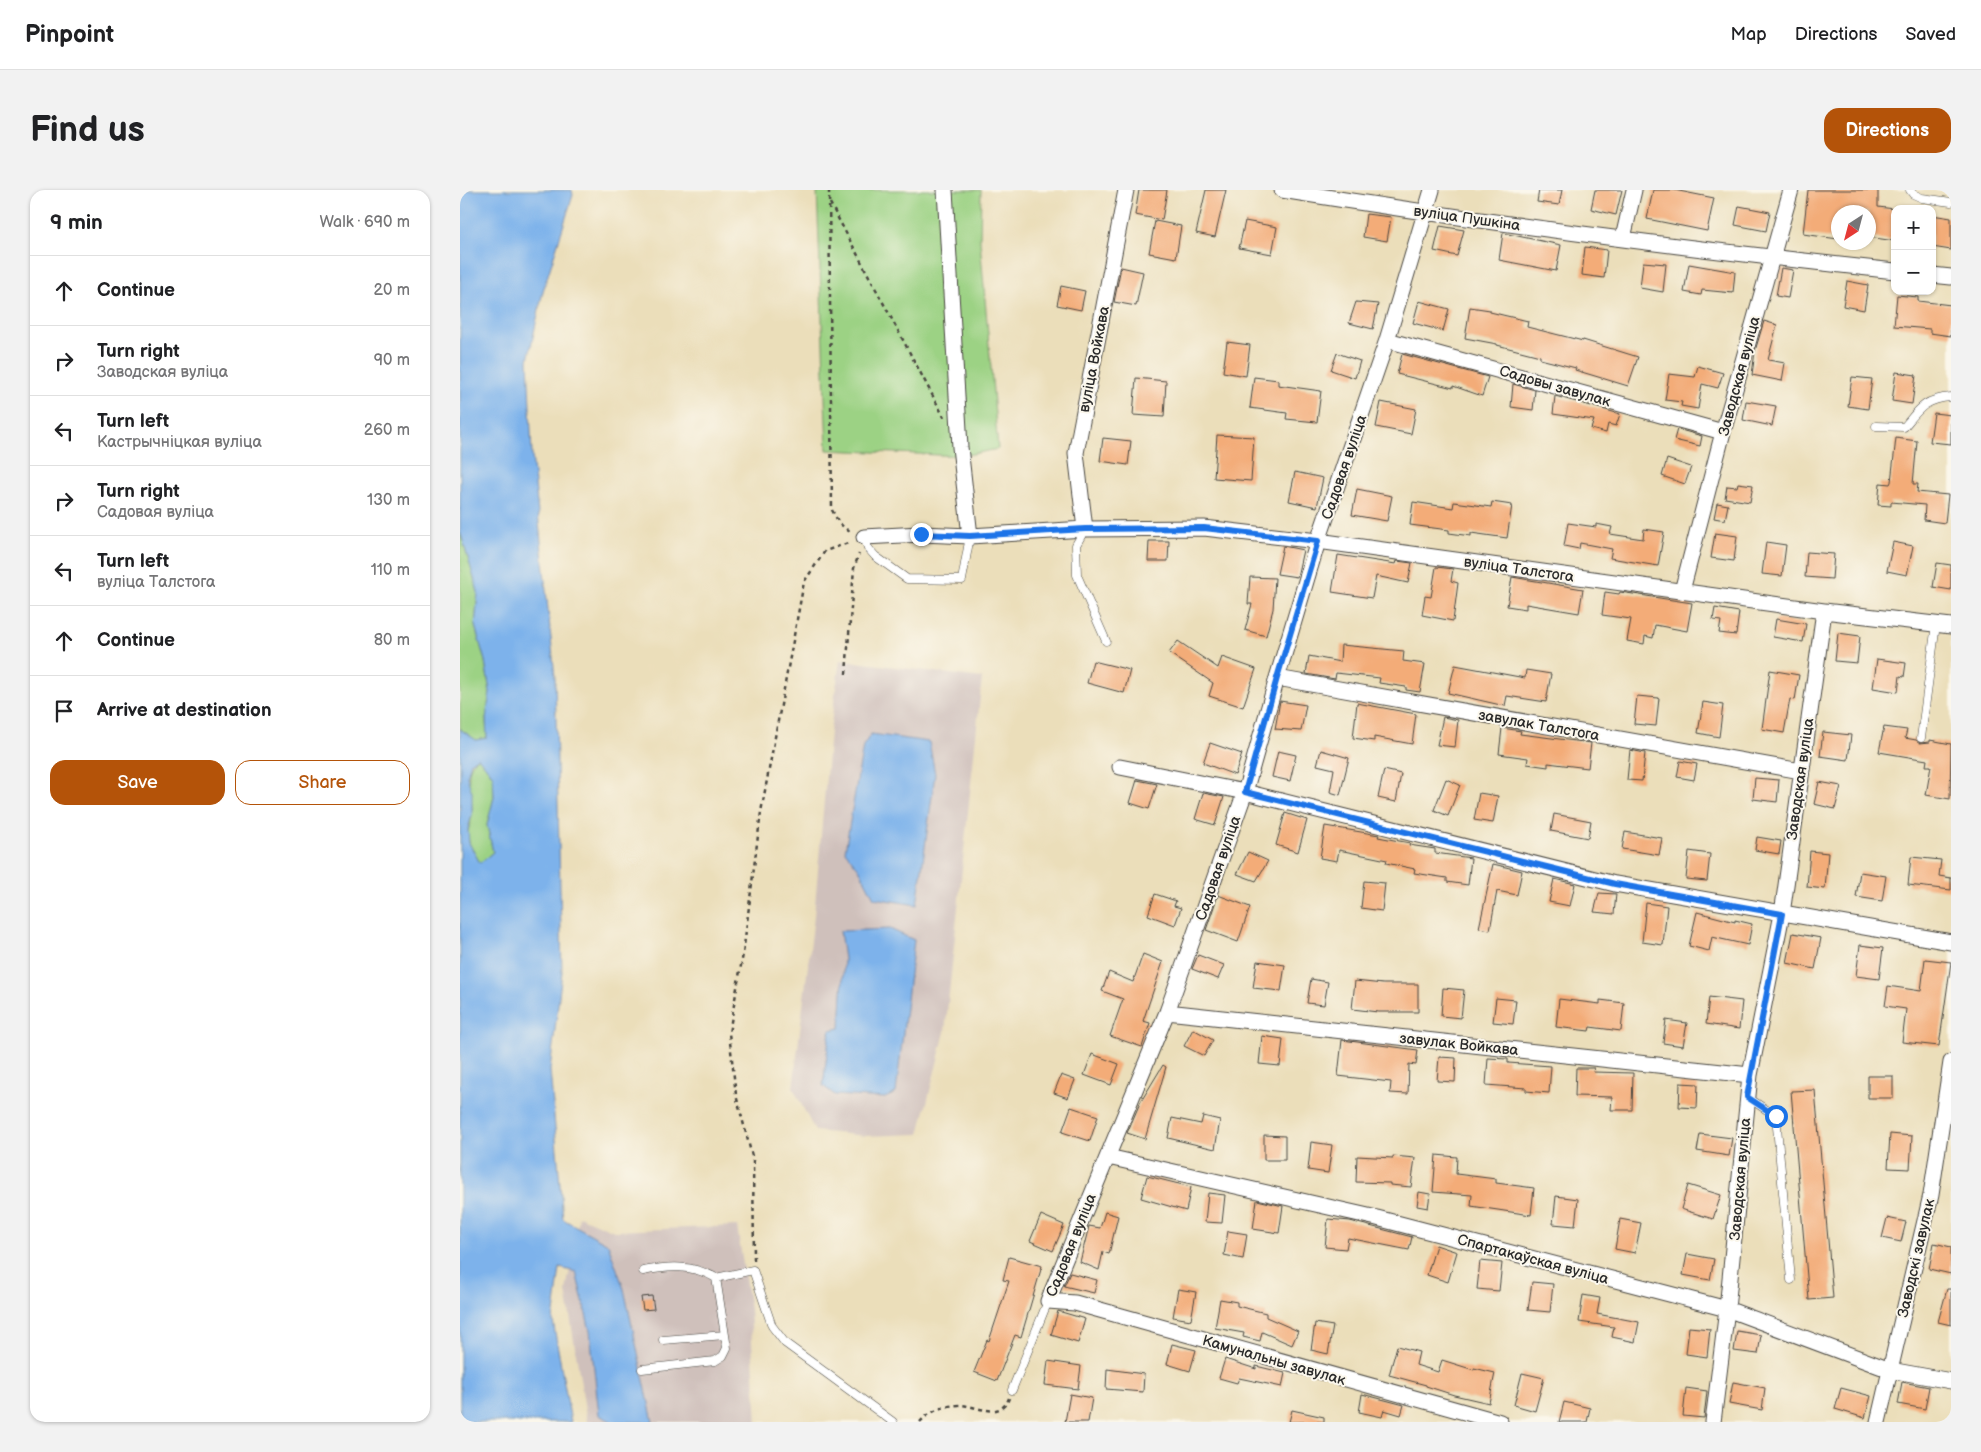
<!DOCTYPE html>
<meta charset="utf-8">
<style>
:root{--surface:#fff;--page:#f2f2f2;--text:#202124;--muted:#757577;--line:#e0e0e0;--accent:#b45309}
body{margin:0;font-family:"Balsamiq Sans",sans-serif;background:var(--page);color:var(--text)}
.controls{position:absolute;right:15px;top:15px;display:grid;overflow:hidden;border-radius:10px;box-shadow:0 1px 4px #0004}
.controls button{width:45px;height:45px;display:grid;place-items:center;padding:0;border:0;border-bottom:1px solid var(--line);background:var(--surface);color:var(--text);font:25px sans-serif}
.compass{position:absolute;left:1371px;top:15px;width:45px;height:45px;border-radius:50%;background:var(--surface);box-shadow:0 1px 4px #0004;rotate:216deg}
.stop{position:absolute;width:15px;height:15px;margin:-11px;border:4px solid #1a73e8;border-radius:50%;background:#fff}
.stop.end{background:#1a73e8;border-color:#fff;box-shadow:0 1px 5px #0008}
.list{margin:0;padding:0;list-style:none}
h2{display:flex;justify-content:space-between;align-items:center;height:65px;margin:0;padding:0 20px;font-size:21px}
h2 small{font-size:16px;font-weight:400;color:var(--muted)}
.list li{display:grid;grid-template-columns:32px 1fr auto;gap:15px;align-items:center;box-sizing:border-box;height:70px;padding:0 20px;border-top:1px solid var(--line)}
.list b{display:block;font-size:19px;white-space:nowrap}
.list p{margin:0;font-size:16px;white-space:nowrap;color:var(--muted)}
.list em{font-size:16px;font-style:normal;color:var(--muted)}
.actions{display:flex;gap:10px;padding:15px 20px}
.actions a{flex:1;padding:11px 0;border:1px solid var(--accent);border-radius:15px;text-align:center;font-size:18px;color:var(--accent)}
.actions .main{background:var(--accent);color:#fff}
.icon{flex:none;width:28px;height:28px;fill:none;stroke:currentColor;stroke-width:2;stroke-linecap:round;stroke-linejoin:round}
.map{position:relative;flex:none;width:1491px;height:1232px;overflow:hidden;border-radius:15px}
header{display:flex;align-items:center;gap:30px;box-sizing:border-box;height:70px;padding:0 25px;background:var(--surface);border-bottom:1px solid var(--line)}
header strong{font-size:24px}
nav{display:flex;gap:28px;margin-inline-start:auto;font-size:18px}
.intro{display:flex;align-items:center;justify-content:space-between;box-sizing:border-box;height:120px;padding:0 30px}
h1{margin:0;font-size:35px}
.button{padding:12px 22px;border-radius:15px;background:var(--accent);color:#fff;font-size:18px;font-weight:700}
main{display:flex;gap:30px;padding:0 30px}
aside{flex:1;background:var(--surface);border-radius:15px;box-shadow:0 1px 4px #0004}
.map>svg:first-child{display:block}
</style>
<header>
<strong>Pinpoint</strong>
<nav><a>Map</a><a>Directions</a><a>Saved</a></nav>
</header>
<div class="intro"><h1>Find us</h1><a class="button">Directions</a></div>
<main>
<aside>
<h2>9 min<small>Walk · 690 m</small></h2>
<ul class="list">
<li><svg class="icon" aria-label="ahead" viewBox="0 0 24 24"><path d="M12 20V5M6 11l6-6 6 6"/></svg><div><b>Continue</b></div><em>20 m</em></li>
<li><svg class="icon" aria-label="right" viewBox="0 0 24 24"><path d="M7 20v-9h11M14 6l5 5-5 5"/></svg><div><b>Turn right</b><p>Заводская вуліца</p></div><em>90 m</em></li>
<li><svg class="icon" aria-label="left" viewBox="0 0 24 24"><path d="M17 20v-9H6M10 6l-5 5 5 5"/></svg><div><b>Turn left</b><p>Кастрычніцкая вуліца</p></div><em>260 m</em></li>
<li><svg class="icon" aria-label="right" viewBox="0 0 24 24"><path d="M7 20v-9h11M14 6l5 5-5 5"/></svg><div><b>Turn right</b><p>Садовая вуліца</p></div><em>130 m</em></li>
<li><svg class="icon" aria-label="left" viewBox="0 0 24 24"><path d="M17 20v-9H6M10 6l-5 5 5 5"/></svg><div><b>Turn left</b><p>вуліца Талстога</p></div><em>110 m</em></li>
<li><svg class="icon" aria-label="ahead" viewBox="0 0 24 24"><path d="M12 20V5M6 11l6-6 6 6"/></svg><div><b>Continue</b></div><em>80 m</em></li>
<li><svg class="icon" aria-label="arrive" viewBox="0 0 24 24"><path d="M6 21V4h12l-3 4 3 4H6"/></svg><div><b>Arrive at destination</b></div></li>
</ul>
<div class="actions"><a class="main">Save</a><a>Share</a></div>
</aside>
<div class="map">
<svg width="1491" height="1232" viewBox="0 0 1491 1232">
<rect width="100%" height="100%" fill="#fbf7ec"/>
<filter id="ink" filterUnits="userSpaceOnUse"><feTurbulence type="fractalNoise" baseFrequency=".02" numOctaves="2"/><feDisplacementMap in="SourceGraphic" scale="10" xChannelSelector="R" yChannelSelector="G"/><feConvolveMatrix kernelMatrix="1 2 1 2 8 2 1 2 1" color-interpolation-filters="sRGB"/></filter>
<filter id="wash" filterUnits="userSpaceOnUse"><feTurbulence type="fractalNoise" baseFrequency=".0096" numOctaves="4" result="noise"/><feDisplacementMap in="SourceGraphic" scale="20" xChannelSelector="R" yChannelSelector="G"/><feGaussianBlur stdDeviation="1.12" result="paint"/><feColorMatrix in="noise" values="0 0 0 0 0 0 0 0 0 0 0 0 0 0 0 0 0 1.4 0 .05"/><feComposite in="paint" operator="in"/></filter>
<g filter="url(#wash)">
<rect width="100%" height="100%" fill="#ebdeba"/>
<!-- industrial -->
<path fill="#cfc0bb" d="M380,470L522,488L485,842L459,944L406,946L355,941L333,898L354,726L370,541Z
M119,1026L154,1041L277,1036L290,1119L297,1232H127L106,1101Z"/>
<!-- green -->
<path fill="#9cd284" stroke="#647e58" d="M357,0H521L520,51L538,259L502,266L367,260Z
M0,341L18,402L15,436L25,471L30,502L26,529L27,548L16,550L0,539Z
M18,567L33,586L34,607L27,635L33,662L20,673C17,667 11,659 9,652C6,643 10,635 12,626C14,606 0,582 18,567Z"/>
<!-- water -->
<path fill="#7db2eb" stroke="#546e8b" fill-rule="evenodd" d="M0,0H112L113,5L83,101L68,170L72,265L95,487L102,782L90,880L103,1029L148,1054L164,1099L193,1232H153L139,1225L130,1141L116,1082L100,1078L93,1131L111,1232H0V539L16,550L27,548L26,529L30,502L25,471L15,436L18,402L0,341ZM18,567L33,586L34,607L27,635L33,662L20,673L9,653L8,639L12,625V602L7,587L11,572Z
M411,544L469,552L475,584L457,715L414,708L399,679L385,661L403,556Z
M430,739L454,750L436,903L425,908L375,905L363,896L370,840L380,838L384,769L380,741Z"/>
<g id="blocks">
<!-- building -->
<path fill="#f3ac78" d="M679,0H707L702,30L675,25Z
M746,0H766L755,47L736,43Z
M1079,0H1102L1099,15L1077,12Z
M1135,0H1162L1156,25L1131,19Z
M1193,0H1214L1254,8L1247,41L1187,29Z
M1348,0H1418V17L1435,19V51L1408,47V22H1378V49L1343,44Z
M1279,16L1310,22L1306,41L1275,35Z
M906,24L931,27L927,51L903,47Z
M1472,25L1491,28V60L1472,57Z
M695,31L721,36L716,68L689,63Z
M785,31L817,37L812,64L779,58Z
M980,36L1004,40L997,66L974,61Z
M1043,43L1101,55L1096,81L1039,70Z
M1125,57L1147,60L1144,88L1122,85Z
M1183,72L1206,74L1203,102L1180,98Z
M1229,74L1275,82L1273,103L1242,100L1241,105L1224,102Z
M661,77L683,82L676,116L654,112Z
M1321,78L1333,80L1328,108L1316,106Z
M1387,91L1408,95L1404,120L1383,116Z
M601,96L625,101L621,120L597,115Z
M1437,105L1458,107V111L1491,115V146L1470,143V139L1434,136Z
M959,111L989,119L983,141L953,133Z
M896,112L918,114L913,139L889,133Z
M1010,117L1030,120V122L1068,131L1067,137L1123,151V150L1178,167L1168,196L1115,180L1116,178L1080,169V166L1037,155V154L1005,148Z
M1304,131L1317,135L1308,170L1325,173L1322,191L1292,185L1295,161Z
M767,152L790,155L786,186L763,182Z
M877,163L900,171L895,188L871,180Z
M942,164L1028,187L1022,206L993,196V198L937,184Z
M1238,176L1263,183L1258,198L1242,194L1238,219L1221,216L1222,212L1205,210L1209,184L1235,187Z
M1436,182L1456,185L1452,214L1432,211Z
M794,187L818,190V195L861,201L857,232L826,229L827,223L790,218Z
M1392,187L1412,189L1408,219L1388,216Z
M676,188L706,191L704,227L673,225Z
M1053,194L1075,200L1073,220L1051,217Z
M1095,206L1160,224L1156,236L1148,234L1146,243L1131,239L1134,230L1093,224Z
M1286,211L1316,216L1312,236L1283,230Z
M921,212L956,219L951,244L916,237Z
M1474,223L1491,225V254L1470,252Z
M1217,239L1242,246L1240,256L1214,250Z
M757,245L794,247L791,291L754,288Z
M643,248L671,251L668,275L640,271Z
M1436,248L1457,251L1453,294H1458L1457,302L1488,305L1485,333L1464,330L1465,315L1431,312V316L1418,315L1420,293L1430,294L1431,292Z
M1207,269L1231,277L1225,294L1202,286Z
M835,282L863,288L857,317L829,311Z
M1278,293L1293,295L1290,312L1265,308L1267,296L1277,297Z
M897,299L932,306L927,331L892,325Z
M953,312L993,318L994,312L1031,317L1032,312L1052,315L1047,348L1011,343V346L989,343V340L950,335Z
M1257,313L1268,315L1265,330L1254,328Z
M1108,333L1136,337V334L1152,337L1150,344L1183,349L1184,339L1204,342L1198,376L1150,368L1152,359L1120,353L1119,359L1104,356Z
M1255,343L1277,346L1274,371L1251,368Z
M689,351H709L708,371H688Z
M1306,352L1326,355L1322,386L1302,384Z
M1433,352L1453,356L1447,385L1427,381Z
M823,356L843,360L837,387L817,384Z
M1347,362L1374,364L1372,389L1345,387Z
M878,365L936,374L937,371L952,373L948,393L916,386L912,408L872,402Z
M1477,373L1491,375V400L1473,397Z
M976,377L993,379L991,391L998,393L993,431L962,425L965,406L971,407Z
M790,387L815,388L813,419L806,446L785,440L792,414H788Z
M1052,387L1123,399L1119,423L1066,414V419L1047,416Z
M1145,402L1159,404L1160,402L1232,413L1227,441L1195,435L1193,448L1185,446L1184,454L1167,451L1171,429L1142,425Z
M1255,418L1279,422L1276,445L1259,443L1261,431L1253,430Z
M1316,429L1346,434L1343,452L1313,447Z
M1378,443L1400,446L1397,473L1375,471Z
M718,451L758,478L762,467L796,479L783,517L749,506L753,493L709,463Z
M881,455L944,461L943,471L965,474L960,502L946,500V497L919,493L920,488L876,483L875,489L846,484L849,466L880,472Z
M1417,469L1446,473L1444,487L1440,486L1438,502L1413,498Z
M633,471L670,480L664,503L627,493Z
M995,475L1065,488L1066,480L1091,484L1086,512L1047,506L1045,516L988,503Z
M1310,480L1339,485L1335,510L1330,509L1324,543L1302,539Z
M1177,506L1199,508L1196,536L1174,534Z
M820,511L846,515L841,541L815,539Z
M1243,512L1263,515L1259,547L1238,543Z
M897,513L956,524L952,554L914,547V551L893,548Z
M983,527L998,530L995,557L977,555Z
M1424,537L1447,540L1445,548L1456,550L1460,553L1470,552V550L1491,554L1490,609L1466,605L1471,576H1466L1467,570L1419,562Z
M1042,538L1061,541L1060,544L1131,553L1128,578L1088,573V577L1067,574L1068,568L1039,564Z
M1363,542L1391,545L1388,570L1360,566Z
M750,553L782,564L775,585L743,573Z
M861,560L889,568L880,605L870,602L874,579L857,575Z
M1170,560L1185,563L1182,591L1167,590Z
M818,561L836,565L830,591L812,587Z
M1220,571L1237,574L1234,590L1217,587Z
M924,580L941,584L936,612L918,608Z
M1295,588L1319,590L1317,612L1293,609Z
M986,589L1000,595L988,626L974,620Z
M677,590L697,594L689,619L670,613Z
M1359,592L1381,596L1375,619L1354,614Z
M743,603L764,607L755,635L735,629Z
M1019,603L1038,606L1033,633L1014,630Z
M825,623L847,630L838,662L816,655Z
M1094,624L1131,631L1128,648L1091,641Z
M865,636L919,645L918,647L950,653L949,655L975,659V663L1011,668L1008,695L987,692V688L954,683L955,679L926,673L927,670L879,660L877,671L860,668Z
M1165,642L1202,648L1199,665L1162,659Z
M1297,647L1321,651L1319,664L1295,660Z
M1229,661L1250,664L1247,691L1226,689Z
M1350,661L1368,663L1365,699L1347,697Z
M788,662L808,671L796,691L777,684Z
M1451,667L1481,670L1479,686L1491,688V700L1448,695Z
M1033,674L1062,681L1057,705L1037,701L1030,740L1019,738Z
M1400,682L1426,686L1422,711L1396,707Z
M1094,689L1115,694L1110,716L1089,712Z
M904,691L925,693L922,721L901,718Z
M1139,703L1156,704L1154,724L1134,722Z
M695,704L716,711L714,716L721,718L715,735L688,725Z
M758,705L790,717L778,752L746,740Z
M1186,713L1207,716L1203,755L1182,752Z
M1237,722L1275,732V730L1292,734L1288,755L1252,747L1249,761L1229,756Z
M1333,743L1361,748L1355,779L1327,773Z
M1400,755L1423,758L1419,789L1396,786Z
M683,764L703,772L683,831L690,833L682,857L650,846L663,809L642,801L649,782L673,792Z
M738,765L764,775L758,789L732,779Z
M1465,769L1491,772L1479,856L1442,852L1446,819L1425,816L1428,796L1461,801Z
M797,771L825,775L821,801L793,798Z
M851,789L868,792L864,815L847,813Z
M895,791L923,794H958V822H918L892,819Z
M983,798L1004,800L1001,828L981,826Z
M1249,807L1282,811L1279,839L1246,834Z
M1036,808L1056,810L1053,834L1033,832Z
M1099,809L1140,814V810L1164,813L1161,841L1130,837L1129,841L1096,837Z
M1206,830L1227,833L1223,856L1203,853Z
M733,839L753,850L744,866L724,856Z
M802,846L823,849L820,876L799,874Z
M882,850L958,860L956,875L949,874L948,904L930,903L931,892L878,886Z
M632,864L659,874L651,895L624,885Z
M979,867L996,868L995,892L977,891Z
M1028,868L1048,869V873L1091,876L1089,903L1066,901V898L1026,895Z
M703,875L706,877L685,949L667,943L680,913Z
M1116,878H1134L1133,882L1173,883L1172,920H1151L1152,907L1115,906Z
M601,885L615,890L608,908L594,903Z
M1408,886H1433V908H1408Z
M1220,893L1238,894L1237,918L1219,917Z
M1355,900L1373,1108L1349,1110L1331,901Z
M611,917L638,926L630,951L602,942Z
M743,926L760,930L755,959L708,948L712,928L741,934Z
M1240,944L1272,948L1269,966L1237,961Z
M1430,944L1452,946L1450,979L1428,978Z
M804,945L825,946V970H804Z
M851,952L872,955L868,983L848,980Z
M976,965L997,967L996,984L1036,989V993L1074,998L1071,1025L1011,1016L1012,1005L973,1002Z
M897,966L933,968V966L955,968L951,997L930,995V993L896,992Z
M687,986L731,997L726,1021L681,1008Z
M1228,995L1261,1005L1253,1029L1221,1019Z
M959,1002L970,1004L968,1018L957,1016Z
M748,1003L765,1005L762,1033L745,1032Z
M1096,1006L1118,1009L1115,1036L1093,1034Z
M797,1010L823,1016L819,1043L793,1039Z
M645,1022L658,1026L649,1064L643,1062L639,1080L620,1072L629,1036L640,1038Z
M581,1025L604,1035L593,1061L570,1051Z
M1427,1028L1446,1032L1441,1052L1422,1048Z
M868,1029L890,1031L952,1047L949,1060L888,1048L886,1059L865,1057Z
M1160,1029L1181,1033L1175,1063L1155,1059Z
M768,1041L787,1044L783,1069L764,1065Z
M1474,1053L1491,1057V1084L1469,1079Z
M976,1055L997,1062L988,1092L967,1085Z
M1227,1064L1254,1069L1250,1090L1223,1085Z
M549,1067L582,1076L561,1147L555,1145L537,1191L514,1182L527,1150L529,1151L549,1091L543,1090Z
M1020,1071L1042,1073L1039,1101L1017,1099Z
M610,1083L637,1090L634,1103L604,1096Z
M1072,1092L1093,1094L1090,1122L1068,1120Z
M718,1099L736,1102L731,1130L713,1127Z
M1487,1099H1491V1135L1478,1132Z
M1123,1105L1140,1108L1137,1124L1179,1132L1175,1152L1152,1147L1154,1137L1119,1132Z
M192,1106L194,1119L183,1120L181,1107Z
M760,1109L777,1112V1116L806,1123V1127L838,1141L832,1155L802,1142L800,1151L783,1147L784,1143L755,1138Z
M598,1121L625,1129L618,1153L591,1145Z
M855,1133L873,1136L868,1164L851,1160Z
M1229,1137L1250,1139L1247,1167L1226,1164Z
M1277,1141L1301,1145L1298,1164L1274,1161Z
M712,1154L736,1160L730,1181L707,1174Z
M937,1156L959,1162L956,1175L978,1182L982,1170L1014,1180V1178L1035,1183L1029,1213L994,1205L966,1196V1195L929,1185Z
M765,1169L796,1179V1176L825,1183L822,1197L779,1188L777,1193L759,1188Z
M588,1171L621,1176L618,1199L585,1195Z
M647,1179L684,1184L683,1202L646,1199Z
M1062,1183L1084,1188L1075,1221L1054,1215Z
M1273,1192L1305,1198L1302,1220L1269,1214Z
M1442,1192L1469,1197L1465,1219L1438,1214Z
M1226,1198L1247,1201L1244,1228L1223,1226Z
M1381,1198L1411,1206L1405,1228L1375,1219Z
M610,1204L632,1208L628,1232H605Z
M902,1204L944,1215L941,1225L924,1220L922,1227L899,1222Z
M1104,1212L1130,1218L1127,1232H1099Z
M832,1220L864,1227V1232H829Z"/>
</g>
</g>
<g filter="url(#ink)">
<use href="#blocks" fill-opacity="0" stroke="#484640" stroke-width="1"/>
<g fill="none" stroke-linecap="round" stroke-linejoin="round">
<defs>
<path id="lane" d="M1450,0L1453,4L1462,8L1491,12
M1416,236L1444,237C1460,218 1465,209 1491,207
M625,339L616,355L617,385L646,451
M404,347L408,358L415,366L447,389L502,390L510,346
M1461,548L1476,434
M1287,907L1316,926L1331,1090
M256,1088L293,1080L312,1136L325,1153L433,1232
M203,1150L265,1145
M182,1179L255,1171L263,1166L267,1158L256,1088C232,1074 208,1076 183,1081
M552,1200L588,1111"/>
<path id="street" d="M485,0L500,257L510,346
M822,0C1025,33 1230,59 1435,81
M972,0L927,150L858,351L817,488L785,602L707,822L588,1111L615,1113L1040,1232
M1163,48L1174,0
M1472,85L1491,87
M927,150L1263,242
M625,339L616,263L666,0
M404,347L461,344L510,346L625,339L744,338L858,351L1364,421L1491,436
M1222,401L1263,242L1331,0
M817,488L1341,581
M660,577L785,602L1155,694L1491,752
M707,822L1290,885
M648,967L917,1028L1267,1119L1430,1180L1491,1191
M1253,1232L1267,1119L1290,885L1322,724L1364,421
M1418,1232L1471,1005L1491,872"/>
</defs>
<!-- lane casing -->
<use href="#lane" stroke="#484640" stroke-width="9"/>
<!-- street casing -->
<use href="#street" stroke="#484640" stroke-width="17"/>
<!-- path -->
<path stroke="#484640" stroke-width="2.5" stroke-dasharray="4 4" stroke-linecap="butt" d="M369,0L372,320L379,333L391,343
M370,13L484,227
M386,484L394,378L399,364
M294,1070L293,970L276,905L269,843L283,764L301,622L344,392L365,361L391,352
M460,1232C469,1222 485,1215 499,1215C516,1215 540,1231 549,1208"/>
<!-- lane -->
<use href="#lane" stroke="#fff" stroke-width="8"/>
<!-- street -->
<use href="#street" stroke="#fff" stroke-width="15"/>
</g>
</g>
<g fill="none" stroke-linecap="round" stroke-linejoin="round" filter="url(#ink)">
<!-- route -->
<path stroke="#1a73e8" stroke-width="6" d="M461,344L510,346L625,339L744,338L858,351L817,488L785,602L1155,694L1322,724L1287,907L1316,926"/>
</g>
<g text-anchor="middle" stroke-width="4" stroke-linejoin="round" paint-order="stroke">
<!-- street labels -->
<g font-size="15" fill="#2b2b2b" stroke="#fbf7ec">
<text transform="translate(1007 28) rotate(8)" y="5">вуліца Пушкіна</text>
<text transform="translate(634 169) rotate(-79)" y="5">вуліца Войкава</text>
<text transform="translate(1279 186) rotate(-75)" y="5">Заводская вуліца</text>
<text transform="translate(1095 196) rotate(16)" y="5">Садовы завулак</text>
<text transform="translate(884 277) rotate(-71)" y="5">Садовая вуліца</text>
<text transform="translate(1059 379) rotate(8)" y="5">вуліца Талстога</text>
<text transform="translate(1079 535) rotate(10)" y="5">завулак Талстога</text>
<text transform="translate(1340 589) rotate(-82)" y="5">Заводская вуліца</text>
<text transform="translate(758 678) rotate(-71)" y="5">Садовая вуліца</text>
<text transform="translate(999 854) rotate(6)" y="5">завулак Войкава</text>
<text transform="translate(1280 989) rotate(-85)" y="5">Заводская вуліца</text>
<text transform="translate(611 1055) rotate(-68)" y="5">Садовая вуліца</text>
<text transform="translate(1456 1068) rotate(-77)" y="5">Заводскі завулак</text>
<text transform="translate(1073 1069) rotate(15)" y="5">Спартакаўская вуліца</text>
<text transform="translate(814 1170) rotate(16)" y="5">Камунальны завулак</text>
</g>
</g>
</svg>
<div class="controls">
<button>+</button>
<button>−</button>
</div>
<svg class="compass" viewBox="-18 -18 36 36"><path d="M0-13l5 13h-10z" fill="#e53935"/><path d="M0 13l5-13h-10z" fill="#757577"/></svg>
<div class="stop" style="left:1316px;top:926px"></div>
<div class="stop end" style="left:461px;top:344px"></div>
</div>
</main>
